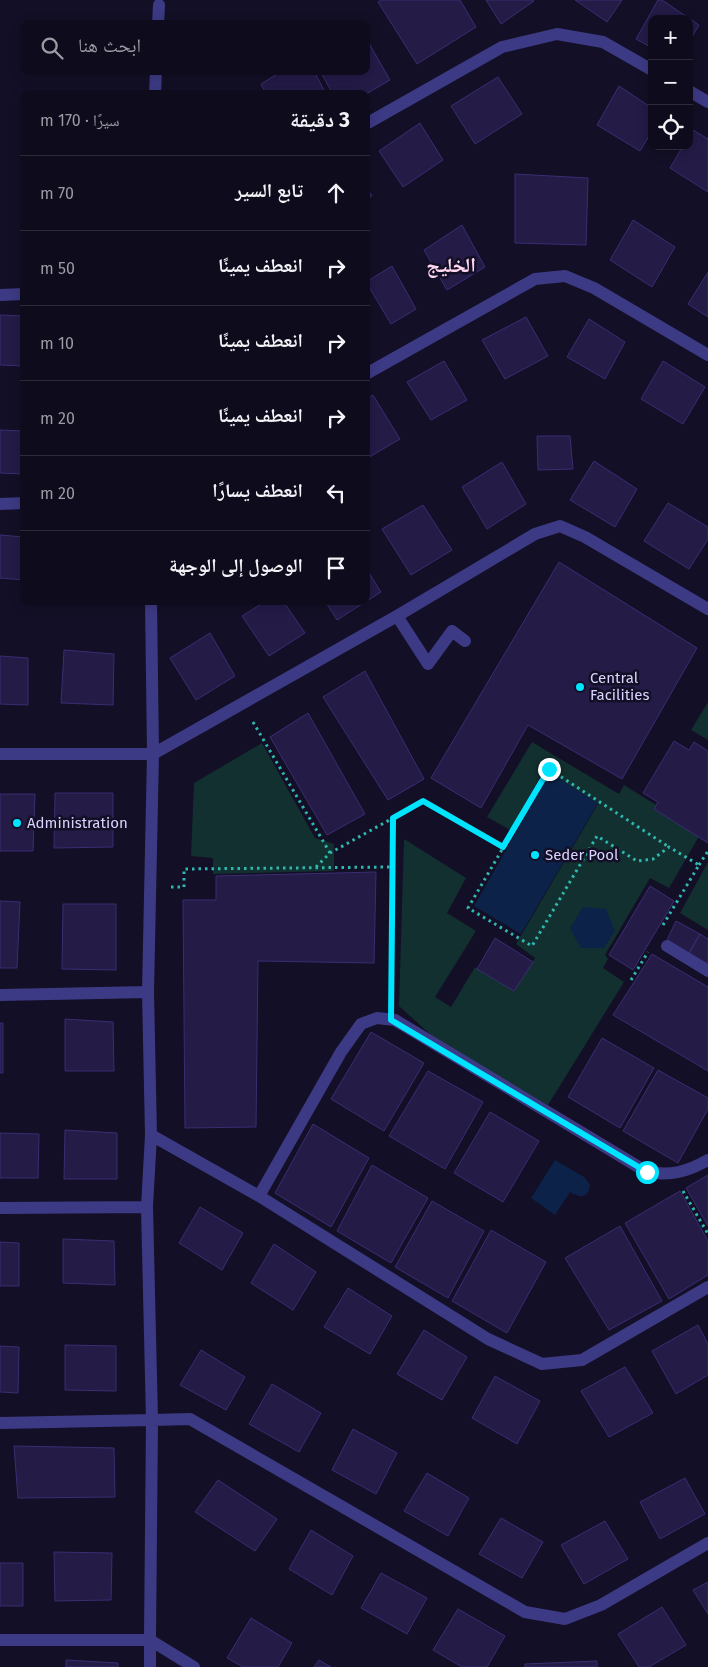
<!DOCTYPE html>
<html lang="ar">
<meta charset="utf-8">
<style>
:root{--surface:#0e0b1c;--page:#171425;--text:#f1f3f6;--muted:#9b9ba3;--line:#2e2b3b}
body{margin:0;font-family:"Fira Sans","Noto Naskh Arabic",sans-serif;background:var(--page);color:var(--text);direction:rtl}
.controls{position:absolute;right:15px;top:15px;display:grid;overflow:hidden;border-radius:10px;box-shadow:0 2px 12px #0003}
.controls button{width:45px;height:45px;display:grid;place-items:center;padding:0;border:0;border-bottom:1px solid var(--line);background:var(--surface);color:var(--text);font:25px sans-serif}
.stop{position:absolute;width:15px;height:15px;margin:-11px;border:4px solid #00e5ff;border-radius:50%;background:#fff}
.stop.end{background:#00e5ff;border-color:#fff;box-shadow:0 1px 5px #0008}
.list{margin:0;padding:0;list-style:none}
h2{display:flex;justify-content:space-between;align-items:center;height:65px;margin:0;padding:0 20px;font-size:21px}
h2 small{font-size:16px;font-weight:400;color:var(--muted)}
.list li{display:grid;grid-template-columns:32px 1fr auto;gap:15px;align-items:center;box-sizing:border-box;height:75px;padding:0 20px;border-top:1px solid var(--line)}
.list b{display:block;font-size:19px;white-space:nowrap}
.list em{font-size:16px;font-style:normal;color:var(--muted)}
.icon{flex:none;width:28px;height:28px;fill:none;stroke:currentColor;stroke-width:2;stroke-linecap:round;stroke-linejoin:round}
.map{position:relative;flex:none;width:708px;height:1667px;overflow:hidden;direction:ltr}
.search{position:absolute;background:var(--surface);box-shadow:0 2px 12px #0003;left:20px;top:20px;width:350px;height:55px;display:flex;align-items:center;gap:12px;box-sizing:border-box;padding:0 18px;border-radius:10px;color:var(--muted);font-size:19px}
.panel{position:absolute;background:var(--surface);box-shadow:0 2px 12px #0003;left:20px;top:90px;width:350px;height:515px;border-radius:10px;direction:rtl}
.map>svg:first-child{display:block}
</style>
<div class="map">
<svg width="708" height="1667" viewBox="0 0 708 1667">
<rect width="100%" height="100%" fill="#130f26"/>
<!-- green -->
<path fill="#12302f" d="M708,702V740L691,730Z
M532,742L619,794L624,785L701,833L669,888L650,878L605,955L608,959L603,968L624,982L548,1105L442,1045L399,1006L404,839L466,878L447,913L476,931L435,997L451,1007L475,967L514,991L535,958L516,944L598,804L544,770L510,830L487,817Z
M262,743L315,838L334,844V871L213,874V858L191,856L194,783Z
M708,862V930L680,913Z"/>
<!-- water -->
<path fill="#0c2248" d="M550,773L598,803L521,934L474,906Z
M583,907L606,909L615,931L604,948H581L570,928Z
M555,1160L584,1177L590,1185C588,1199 580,1198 570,1192L555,1215L531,1198Z"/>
<!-- building -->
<path fill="#241b47" stroke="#3b2d73" d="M381,0H460L476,27L417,64L378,2Z
M486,0H533L534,1L501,24Z
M575,0H622L607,22Z
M658,0H662L699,25L689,42V19H652V48L636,39Z
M366,38L390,80L366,94H333L320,71H366Z
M282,71H314L326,94H266L261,84Z
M498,77L522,114L475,144L451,106Z
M619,86L652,108V131L640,151L597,125Z
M420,123L443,160L403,187L379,151Z
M693,130L708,139V192L670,168L683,146H689V136Z
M515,174L588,178L586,245L515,243Z
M366,186L372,196L366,200Z
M633,220L675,247L652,287L610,260Z
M462,225L485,267L447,290L424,250Z
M392,266L416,309L391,324L366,282Z
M708,272V317L688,304Z
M0,315L24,316V366L0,365Z
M526,317L548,356L505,379L482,340Z
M589,319L625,342L605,379L567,357Z
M444,361L467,400L431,420L407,382Z
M663,361L705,387L683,424L641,399Z
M373,395L400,439L366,459V400Z
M0,430L24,431V474L0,473Z
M537,436H570L573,469L538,470Z
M594,461L637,489L615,527L570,500Z
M502,462L526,504L487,529L462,487Z
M668,503L708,527V539L689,569L644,541Z
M423,505L452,550L411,575L382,529Z
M0,535L24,537V580L0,578Z
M559,562L697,648L622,779L528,725L481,808L431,778Z
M366,568L381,592L337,620L325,601H366Z
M266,601H283L305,633L269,656L242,616Z
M210,633L235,676L196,700L170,658Z
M64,650L114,654L113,705L61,703Z
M0,656L28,658V705L0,704Z
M365,671L424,779L388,800L323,697Z
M308,713L365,814L327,835L270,737Z
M674,741L689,750L694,742L708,751V843L654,809L658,802L643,793Z
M55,793H113V847L54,848Z
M0,794H35L33,851H0Z
M376,872L374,963L258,961L256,1127L185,1128L183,900H216V876Z
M650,886L674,901L633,970L609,955Z
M0,901L20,902L17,968H0Z
M63,904H116V970L62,969Z
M676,921L700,934L689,953L667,940Z
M700,934L708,939V964L689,953Z
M495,938L533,962L514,991L477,969Z
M652,954L708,987V1071L613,1015Z
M65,1019L113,1022L114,1071H65Z
M0,1023H3V1073H0Z
M371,1032L424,1063L384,1131L331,1099Z
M602,1038L654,1068L620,1128L568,1097Z
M658,1070L708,1098V1109L678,1163L623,1131Z
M428,1071L483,1102L445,1169L389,1136Z
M490,1112L539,1141L503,1202L454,1173Z
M313,1124L369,1158L331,1227L275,1193Z
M65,1130L117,1133V1179H64Z
M0,1133L39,1134L38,1178H0Z
M372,1165L428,1198L391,1263L337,1231Z
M708,1175V1226L686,1188Z
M680,1191L708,1241V1275L669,1299L625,1223Z
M432,1201L484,1231L448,1298L395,1267Z
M200,1207L243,1233L222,1270L179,1243Z
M620,1226L662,1301L609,1330L565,1258Z
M491,1230L546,1262L507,1333L452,1301Z
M63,1239L114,1241L115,1285L63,1283Z
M0,1242L19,1243V1286H0Z
M274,1244L316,1272L293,1310L251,1283Z
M348,1288L392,1316L370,1354L324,1327Z
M698,1325L708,1344V1375L676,1394L652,1351Z
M424,1330L467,1357L442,1400L397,1374Z
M65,1345L116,1346V1391L65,1390Z
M0,1346L19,1347L18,1393L0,1392Z
M201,1350L245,1377L226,1410L180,1385Z
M625,1367L653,1413L609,1437L581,1391Z
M495,1376L540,1401L517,1444L472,1418Z
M272,1384L321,1413L299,1452L249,1424Z
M353,1429L397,1453L376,1494L332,1470Z
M14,1446L114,1448L115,1497L18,1498Z
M427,1473L469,1498L448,1536L404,1511Z
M685,1478L705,1514L660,1539L640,1502Z
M218,1480L277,1519L255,1551L195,1512Z
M501,1518L543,1542L522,1578L479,1554Z
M605,1521L628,1559L584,1584L561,1545Z
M311,1530L353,1556L332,1595L289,1569Z
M54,1552L112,1553L111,1600L55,1601Z
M0,1563H23V1606H0Z
M381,1573L427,1598L407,1634L361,1608Z
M708,1582V1614L693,1590Z
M662,1607L686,1645L649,1667H639L618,1634Z
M458,1609L505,1636L487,1667H462L433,1650Z
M251,1618L292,1643L278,1667H243L227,1658Z
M66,1660L118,1663V1667H66Z
M319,1660L331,1667H314Z
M597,1661V1667H525V1664Z"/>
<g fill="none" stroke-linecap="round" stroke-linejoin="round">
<!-- path -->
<path stroke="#2fb8b0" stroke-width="3" stroke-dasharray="2.5 4" stroke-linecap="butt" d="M253,722L330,853
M699,865L708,851
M316,867L330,853L393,818
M171,887H184V869L393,867
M663,925L699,865L669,847L653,859L637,861L597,836L532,946L468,908L549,769L669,847
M631,980L648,952
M391,998L393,818L423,801L503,847
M683,1191L708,1234"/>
<!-- minor -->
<path stroke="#3d3a85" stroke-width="12" d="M158,24L159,5
M689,91L708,102
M155,94L156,71
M366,124L502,47L557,34L603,42L652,70
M0,295L24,294
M366,374L535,279L565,276L594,288L708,355
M0,504L24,503
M708,609L585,537L560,526L535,534L397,616L153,754L148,992L151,1135L259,1196L488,1339L542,1364L582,1360L708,1287
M397,616L428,664L452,631L465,641
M0,754H153L151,601
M667,946L708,971
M0,995L148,992
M151,1135L147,1207L152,1420L190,1419L525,1612L565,1619L601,1605L708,1543
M259,1196L341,1052L361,1024L377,1018L395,1020L647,1172C671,1176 687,1172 708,1160
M0,1208L147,1207
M0,1423L152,1420L150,1640L194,1667
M0,1640H150V1667"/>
</g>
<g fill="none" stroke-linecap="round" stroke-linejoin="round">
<!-- route -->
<path stroke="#00e5ff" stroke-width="6" d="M549,769L503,847L423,801L393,818L391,1020L647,1172"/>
</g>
<!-- markers -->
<g fill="#00e5ff" stroke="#130f26" stroke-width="2">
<circle cx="580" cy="687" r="5"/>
<circle cx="17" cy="823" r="5"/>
<circle cx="535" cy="855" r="5"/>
</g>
<g text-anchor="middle" stroke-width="5" stroke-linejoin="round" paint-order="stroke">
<!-- poi labels -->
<g font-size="15" fill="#d9d4ff" stroke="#130f26" text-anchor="start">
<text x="590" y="683">Central<tspan x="590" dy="17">Facilities</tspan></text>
<text x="27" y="828">Administration</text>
<text x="545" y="860">Seder Pool</text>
</g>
<!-- district labels -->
<g font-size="20" font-weight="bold" fill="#ffd6f0" stroke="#130f26">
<text x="451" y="272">الخليج</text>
</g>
</g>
</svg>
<div class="controls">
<button>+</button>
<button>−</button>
<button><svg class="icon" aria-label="locate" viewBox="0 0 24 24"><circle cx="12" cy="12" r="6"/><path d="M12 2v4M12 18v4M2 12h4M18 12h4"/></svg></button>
</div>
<div class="stop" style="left:647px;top:1172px"></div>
<div class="stop end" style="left:549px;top:769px"></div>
<div class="search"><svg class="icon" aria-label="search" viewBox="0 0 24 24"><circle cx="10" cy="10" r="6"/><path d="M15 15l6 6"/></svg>ابحث هنا</div>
<section class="panel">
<h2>3 دقيقة<small>سيرًا · 170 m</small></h2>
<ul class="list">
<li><svg class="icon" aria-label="ahead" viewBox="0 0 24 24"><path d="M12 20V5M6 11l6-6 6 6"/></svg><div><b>تابع السير</b></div><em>70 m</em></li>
<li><svg class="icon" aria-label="right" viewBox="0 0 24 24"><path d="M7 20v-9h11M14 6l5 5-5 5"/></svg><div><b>انعطف يمينًا</b></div><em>50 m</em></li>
<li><svg class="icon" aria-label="right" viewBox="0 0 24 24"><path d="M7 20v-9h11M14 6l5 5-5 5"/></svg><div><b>انعطف يمينًا</b></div><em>10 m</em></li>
<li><svg class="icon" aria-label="right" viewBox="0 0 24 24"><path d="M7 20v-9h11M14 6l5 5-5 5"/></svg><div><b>انعطف يمينًا</b></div><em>20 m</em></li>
<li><svg class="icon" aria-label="left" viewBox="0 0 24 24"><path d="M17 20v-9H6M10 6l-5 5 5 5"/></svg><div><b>انعطف يسارًا</b></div><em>20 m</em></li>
<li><svg class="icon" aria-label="arrive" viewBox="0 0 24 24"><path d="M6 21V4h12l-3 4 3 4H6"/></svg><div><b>الوصول إلى الوجهة</b></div></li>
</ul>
</section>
</div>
